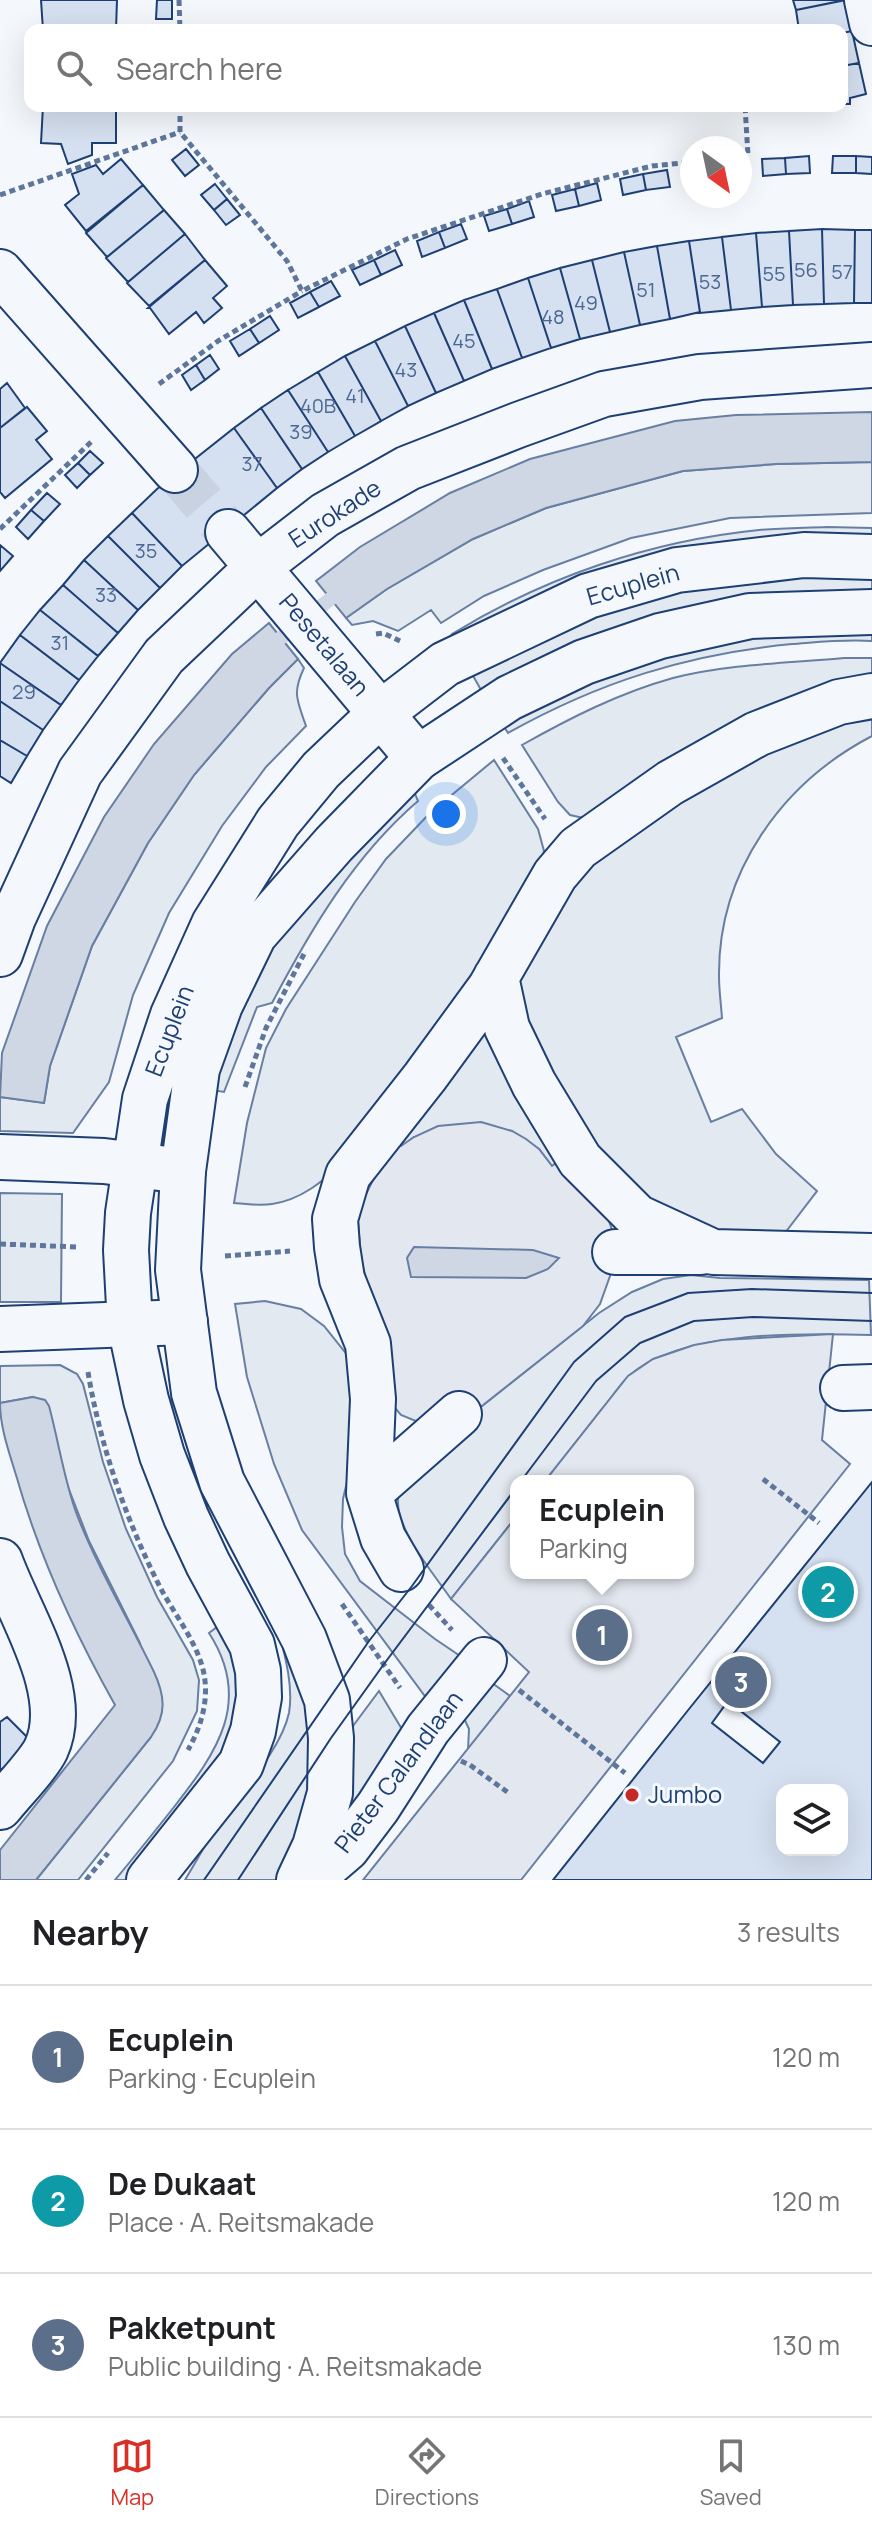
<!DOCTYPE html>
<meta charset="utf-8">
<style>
:root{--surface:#fff;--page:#f2f2f2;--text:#202124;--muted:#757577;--line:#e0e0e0;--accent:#d93025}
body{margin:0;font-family:Manrope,sans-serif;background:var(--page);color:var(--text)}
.controls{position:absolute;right:24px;bottom:24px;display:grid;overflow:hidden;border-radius:16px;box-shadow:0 8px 32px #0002}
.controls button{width:72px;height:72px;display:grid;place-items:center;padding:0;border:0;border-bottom:2px solid var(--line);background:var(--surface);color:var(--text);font:40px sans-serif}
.compass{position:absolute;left:680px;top:136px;width:72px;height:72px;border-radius:50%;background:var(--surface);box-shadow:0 8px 32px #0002;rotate:147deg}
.you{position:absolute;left:446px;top:814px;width:28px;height:28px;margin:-20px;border:6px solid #fff;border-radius:50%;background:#1a73e8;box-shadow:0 0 0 12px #1a73e833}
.badge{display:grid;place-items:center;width:52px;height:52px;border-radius:50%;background:var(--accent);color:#fff;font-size:26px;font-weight:700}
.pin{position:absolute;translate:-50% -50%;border:4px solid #fff;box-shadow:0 2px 8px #0006}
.popup{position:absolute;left:510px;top:1475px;width:184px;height:104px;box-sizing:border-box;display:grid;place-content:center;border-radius:16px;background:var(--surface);filter:drop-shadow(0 2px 6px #0005);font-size:26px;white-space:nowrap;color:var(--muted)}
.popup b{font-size:30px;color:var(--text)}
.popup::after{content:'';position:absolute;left:50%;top:100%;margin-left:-16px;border:16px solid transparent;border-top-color:var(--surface)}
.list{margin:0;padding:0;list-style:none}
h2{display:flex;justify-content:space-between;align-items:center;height:104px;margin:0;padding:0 32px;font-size:34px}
h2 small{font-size:26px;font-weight:400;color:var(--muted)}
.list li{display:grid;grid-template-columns:52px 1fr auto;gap:24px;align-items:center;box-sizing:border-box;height:144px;padding:0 32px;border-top:2px solid var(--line)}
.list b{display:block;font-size:30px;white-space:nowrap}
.list p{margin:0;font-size:26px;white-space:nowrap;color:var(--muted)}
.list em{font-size:26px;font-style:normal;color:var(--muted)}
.icon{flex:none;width:44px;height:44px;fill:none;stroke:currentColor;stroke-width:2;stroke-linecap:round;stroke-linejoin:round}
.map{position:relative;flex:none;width:872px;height:1880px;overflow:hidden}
.search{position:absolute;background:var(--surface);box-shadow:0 8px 32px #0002;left:24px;right:24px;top:24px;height:88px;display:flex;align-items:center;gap:20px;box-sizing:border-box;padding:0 28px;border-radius:16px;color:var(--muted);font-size:30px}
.sheet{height:536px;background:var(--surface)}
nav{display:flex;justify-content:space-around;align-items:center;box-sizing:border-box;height:112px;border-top:2px solid var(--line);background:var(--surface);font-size:22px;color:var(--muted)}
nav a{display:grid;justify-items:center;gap:4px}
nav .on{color:var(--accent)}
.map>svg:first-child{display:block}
</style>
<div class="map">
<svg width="872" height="1880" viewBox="0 0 872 1880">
<rect width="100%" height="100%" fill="#f4f7fb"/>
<!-- green -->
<path fill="#e3e9f0" stroke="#687fa3" stroke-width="2" d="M872,462V513L730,518L631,538L543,570L484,596L441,623L431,610L398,631L373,621L352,625L346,618L387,589L473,539L546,508L683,471L776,464Z
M827,527L872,528V543L450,640L452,634C545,577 650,541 759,530C782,528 805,528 827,527Z
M872,574V596L485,697L472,674L606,609L721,580Z
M872,627V641C845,639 819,642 792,644C688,654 599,682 508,733L501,722L562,689L694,643Z
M844,658H872V688L588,819L570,815L558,802L522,745C570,718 619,693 673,678C728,664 788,663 844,658Z
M298,659L304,668C292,693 297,700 306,726L266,767L222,826L169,913L133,995L109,1082L73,1133L0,1131V1097L44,1103L50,1066L92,946L148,843L194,775L269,688Z
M872,706V736C782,783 718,872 719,976C719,990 721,1004 722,1018L676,1037L711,1122L742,1109L776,1154L817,1191L778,1242L726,1238L627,1192L523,1041L518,972L589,862L677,792Z
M494,760L538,829L544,851L538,876L508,934L343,1163C323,1181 301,1200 272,1204C260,1206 246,1204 234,1203L247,1123L266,1048L286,1009L355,902L386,859L430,813Z
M413,789L418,801C354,856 311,929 272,1003L257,1007L224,1092L212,1090L215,1063L272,933Z
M483,1024L562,1159L552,1166L539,1149L414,1137L401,1147L394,1138Z
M0,1193L62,1194L61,1302H0Z
M691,1275L720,1278L869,1280L871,1335C806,1333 679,1330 629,1376C619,1385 611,1399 602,1409C583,1433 564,1457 545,1481H516V1517L451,1599C434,1574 397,1531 398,1501C398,1486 406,1474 413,1461L599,1313L632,1292L663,1279Z
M265,1301L301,1309L324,1326L352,1361L362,1419L343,1499L342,1527L345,1554L360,1581L435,1639L469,1662L433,1707L302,1530L274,1464L247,1377L235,1304Z
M60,1365L77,1374L83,1384L103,1462L126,1529L157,1597L193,1660L199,1680L197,1711L173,1761L78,1880H36L151,1737L140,1643L89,1541L33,1397L0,1403V1366Z
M276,1621L307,1702L312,1796L284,1880H185C198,1859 209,1837 223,1817C245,1787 281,1749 289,1713C294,1683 283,1649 276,1621Z
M221,1624L231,1641L241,1685L229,1742L132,1880H115C135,1856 155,1831 174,1807C217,1752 253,1701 209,1633Z
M488,1680L510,1696L468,1750L469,1729L461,1712Z
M379,1691L406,1736L347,1827L350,1730Z"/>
<!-- parking -->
<path fill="#e3e8f0" stroke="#687fa3" stroke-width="2" d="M481,1122L512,1131L526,1139L539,1149L552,1166L562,1159L599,1203L609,1221L616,1242L615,1262L600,1304L583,1326L478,1409L423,1424L401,1415L389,1401L381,1343L361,1258L358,1221L364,1198L394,1138L401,1146L414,1137L438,1126Z
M833,1334L822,1440L850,1464L521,1880H363L529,1672L451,1599L516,1517V1573H688V1481H545L628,1376L653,1359L694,1345L722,1340Z"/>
<!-- water -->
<path fill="#cfd7e4" stroke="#687fa3" stroke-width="2" d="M872,412V462L776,464L683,471L546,508L473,539L387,589L346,618L316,581L360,547L450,493L530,459L675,421L736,415Z
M269,623L298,659L269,688L194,775L148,843L92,946L50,1066L44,1103L0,1097L2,1053L47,926L104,817L154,744L232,654Z
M414,1247L533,1250L559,1258L548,1269L526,1278L411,1277L407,1258Z
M33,1397L45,1400L49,1406C59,1443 64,1480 77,1515C98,1569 129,1620 154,1672C165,1696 167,1714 151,1737L36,1880H0V1850L115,1705C74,1632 39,1556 16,1475C9,1452 0,1427 0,1403Z"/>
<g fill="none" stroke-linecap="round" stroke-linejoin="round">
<!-- stream -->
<path stroke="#cfd7e4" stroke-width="14" d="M268,648L343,589"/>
</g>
<!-- building -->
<path fill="#d5e0f0" stroke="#1d3f73" stroke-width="2" fill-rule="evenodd" d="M117,0L116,30H43L41,0Z
M157,0H172V19H156Z
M793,0H845L796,10Z
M846,0L852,31L842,33V30H799L796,10Z
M852,31L859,63L842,66V33Z
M859,63L866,94L850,98V104H842V66Z
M43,106H116V143H92V155L68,164L61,144L41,143Z
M186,149L199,165L185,176L172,160Z
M809,156L810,173L786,174L785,158Z
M833,156H856V173H832Z
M856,156L872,157V174L856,173Z
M785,158L786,174L763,176L762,159Z
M121,159L143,185L86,231L65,205L79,194L72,174L96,165L103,174Z
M667,170L670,187L646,190L643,174Z
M643,174L646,190L623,195L620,179Z
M597,183L601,200L579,206L575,189Z
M215,184L227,199L214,210L201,195Z
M143,185L164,210L107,257L86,233Z
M575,189L579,206L556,211L552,195Z
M227,199L240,215L226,225L214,210Z
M529,201L534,217L512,224L507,209Z
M507,209L512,224L489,231L484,216Z
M164,210L185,234L128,282L106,258Z
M461,224L467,239L445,248L439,232Z
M822,229L824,304L793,305L789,231Z
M822,229L855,230L854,303L824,304Z
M855,230H872V303H854Z
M789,231L793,305L762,307L756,233Z
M439,232L445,248L422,257L417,241Z
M756,233L762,307L731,310L722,237Z
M185,234L205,260L149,306L127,283Z
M722,237L731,310L700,313L689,241Z
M689,241L700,312L670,319L657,246Z
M657,246L670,319L640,325L624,252Z
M395,250L402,265L381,275L374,260Z
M624,252L640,325L610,332L592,260Z
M205,260L227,286L213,298L222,308L204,323L196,312L169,334L150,308H148Z
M374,260L381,275L360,285L352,270Z
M592,260L610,332L580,339L560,268Z
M560,268L580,339L551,348L528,278Z
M528,278L551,348L522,358L497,289Z
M331,281L340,296L319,307L310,292Z
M497,289L522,358L492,369L464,300Z
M310,292L319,307L298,318L290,303Z
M464,300L492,369L464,381L434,313Z
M434,313L464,381L436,393L405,326Z
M270,316L279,330L259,343L250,329Z
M405,326L436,393L408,406L375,341Z
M250,329L259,343L239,356L230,341Z
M375,341L408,406L381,421L345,356Z
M210,355L219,369L205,380L196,365Z
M345,356L381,421L355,436L318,372Z
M196,365L205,380L191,390L182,375Z
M318,372L355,436L328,452L288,390Z
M7,383L25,408L0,428V389Z
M288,390L328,452L302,469L261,408Z
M27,407L47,431L36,440L52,459L5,498L0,492V428Z
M261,408L302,469L277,488L234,428Z
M234,428L277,488L182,566L132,513L157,489Z
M90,451L103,463L90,475L78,463Z
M78,463L90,475L77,488L65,475Z
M47,493L60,504L44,521L31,510Z
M31,510L44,521L28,539L16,527Z
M132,513L182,566L160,588L108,536Z
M108,536L160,588L138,610L84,560Z
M0,545L13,556L0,571Z
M84,560L138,610L118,633L63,585Z
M63,585L118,633L98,656L40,610Z
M40,610L98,656L79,680L20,635Z
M20,635L79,680L61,705L0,663Z
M0,663L61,705L43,730L0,701Z
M0,701L43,730L27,756L0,740Z
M0,740L27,756L11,783L0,776Z
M872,1482V1880H553L689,1709ZM728,1701L780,1742L763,1763L712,1723ZM782,1790H842V1850H782Z
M7,1717L39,1749L0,1770V1722Z"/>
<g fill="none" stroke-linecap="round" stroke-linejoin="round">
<!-- minor-tunnel -->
<path stroke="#c9d2e0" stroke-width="44" stroke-dasharray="44 22" stroke-linecap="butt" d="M175,470L228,532"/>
<defs>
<path id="minor" d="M867,0L872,23
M0,272L175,470
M228,532L418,758
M0,954L13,918L80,772L164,656L259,566L325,515L408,468L518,425L604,394L700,377L872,365
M496,977L507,1028L534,1084L580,1160L637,1217L713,1252L872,1256
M0,1157L104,1161L183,1171
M615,1252H701
M0,1329L185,1322
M843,1388L872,1387
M369,1493L459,1414
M0,1561C19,1614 72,1693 46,1749C39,1764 11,1793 0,1807
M401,1569L383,1538L369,1493L373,1399L368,1344L342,1279L337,1247L335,1219L348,1175L425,1077L490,988L555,875L578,848L670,783L757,734L839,702L872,696
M310,1880L347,1848L378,1807L428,1729L484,1660"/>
<path id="major" d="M149,1880L241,1764L253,1731L259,1697L258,1671L252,1645L208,1564L186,1517L162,1455L146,1400L130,1325L126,1250L128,1213L145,1099L173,1015L214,924L278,822L321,770L381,713L445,664L588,596L677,570L804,555L872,557
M299,1880L315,1846L330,1793L331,1738L327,1700L304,1639L222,1482L194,1393L178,1270L183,1171L197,1069L220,1005L254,935L334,844L418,758L509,698L584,662L660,636L750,616L872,612"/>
</defs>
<!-- minor casing -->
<use href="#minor" stroke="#1d3f73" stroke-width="48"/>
<!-- major casing -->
<use href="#major" stroke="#1d3f73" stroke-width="48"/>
<!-- path -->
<path stroke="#5e769c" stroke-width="5" stroke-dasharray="6 4" stroke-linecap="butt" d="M179,0L180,30
M180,106V132L287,261L302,291L407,239L542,194L652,166L692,162
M740,156L748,155L745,106
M0,195L180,132
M159,384L218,341L302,291
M0,529L91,442
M376,634L383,633L400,641
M503,758L545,819
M245,1087L266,1028L304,954
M0,1244L79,1247
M225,1256L290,1251
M88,1372C100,1445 126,1520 160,1587C174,1614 198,1643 204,1674C209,1701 201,1727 188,1750
M763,1479L819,1523
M342,1604L400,1688
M429,1605L452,1630
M519,1690L625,1773
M461,1761L470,1765L510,1794
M86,1880L108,1853"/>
<!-- minor -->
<use href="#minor" stroke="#f4f7fb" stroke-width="44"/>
<!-- major -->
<use href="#major" stroke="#f4f7fb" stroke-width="44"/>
<!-- tram -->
<path stroke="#1d3f73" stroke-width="2" d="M521,1481L596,1381L640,1343L694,1321L753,1317L872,1321
M204,1880L369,1641L412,1586L574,1362L625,1317L688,1293L752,1289L872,1293
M238,1880L331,1738L384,1664L516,1488"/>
</g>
<!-- markers -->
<circle fill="#c62828" stroke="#f4f7fb" stroke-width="3" cx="632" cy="1795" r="8"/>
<g text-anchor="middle" stroke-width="6" stroke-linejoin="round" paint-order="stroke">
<!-- number labels -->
<g font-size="20" fill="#4b6792">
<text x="806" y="277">56</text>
<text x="842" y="279">57</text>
<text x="774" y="281">55</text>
<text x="710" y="289">53</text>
<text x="646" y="297">51</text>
<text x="586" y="310">49</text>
<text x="553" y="324">48</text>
<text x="464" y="348">45</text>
<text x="406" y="377">43</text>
<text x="355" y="403">41</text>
<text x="318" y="413">40B</text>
<text x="301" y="439">39</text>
<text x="252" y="471">37</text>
<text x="146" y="558">35</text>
<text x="106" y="602">33</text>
<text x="60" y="650">31</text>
<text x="24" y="699">29</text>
</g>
<!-- street labels -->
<g font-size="24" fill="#1d3f73" stroke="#f4f7fb">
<text transform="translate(335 514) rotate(-33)" y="8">Eurokade</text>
<text transform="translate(633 585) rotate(-16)" y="8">Ecuplein</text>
<text transform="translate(324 645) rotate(50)" y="8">Pesetalaan</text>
<text transform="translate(170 1031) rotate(-69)" y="8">Ecuplein</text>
<text transform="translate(399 1772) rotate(-53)" y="8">Pieter Calandlaan</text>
</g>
<!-- poi labels -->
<g font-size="24" fill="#1d3f73" stroke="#f4f7fb" text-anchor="start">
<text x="648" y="1803">Jumbo</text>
</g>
</g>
</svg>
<div class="controls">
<button><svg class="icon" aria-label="layers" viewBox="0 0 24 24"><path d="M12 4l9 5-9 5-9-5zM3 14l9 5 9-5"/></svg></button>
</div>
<svg class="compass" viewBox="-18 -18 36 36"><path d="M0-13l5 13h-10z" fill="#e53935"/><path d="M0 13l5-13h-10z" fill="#757577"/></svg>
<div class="you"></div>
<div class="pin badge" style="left:602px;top:1635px;background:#5c6f8a">1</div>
<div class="popup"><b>Ecuplein</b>Parking</div>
<div class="pin badge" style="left:828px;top:1592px;background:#0f9aa8">2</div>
<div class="pin badge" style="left:741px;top:1682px;background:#5c6f8a">3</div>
<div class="search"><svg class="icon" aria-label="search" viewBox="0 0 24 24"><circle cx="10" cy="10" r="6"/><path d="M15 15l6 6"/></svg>Search here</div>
</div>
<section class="sheet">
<h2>Nearby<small>3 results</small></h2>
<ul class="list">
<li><span class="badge" style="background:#5c6f8a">1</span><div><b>Ecuplein</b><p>Parking · Ecuplein</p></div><em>120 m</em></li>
<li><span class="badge" style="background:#0f9aa8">2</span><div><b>De Dukaat</b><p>Place · A. Reitsmakade</p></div><em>120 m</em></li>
<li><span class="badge" style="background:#5c6f8a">3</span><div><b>Pakketpunt</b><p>Public building · A. Reitsmakade</p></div><em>130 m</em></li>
</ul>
</section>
<nav>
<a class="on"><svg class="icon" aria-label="map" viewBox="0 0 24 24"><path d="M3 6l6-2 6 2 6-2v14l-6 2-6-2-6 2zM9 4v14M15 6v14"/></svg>Map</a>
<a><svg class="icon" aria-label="directions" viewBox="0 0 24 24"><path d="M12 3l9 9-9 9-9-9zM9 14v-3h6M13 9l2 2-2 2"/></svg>Directions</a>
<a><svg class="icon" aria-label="saved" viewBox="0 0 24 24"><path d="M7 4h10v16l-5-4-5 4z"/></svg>Saved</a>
</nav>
